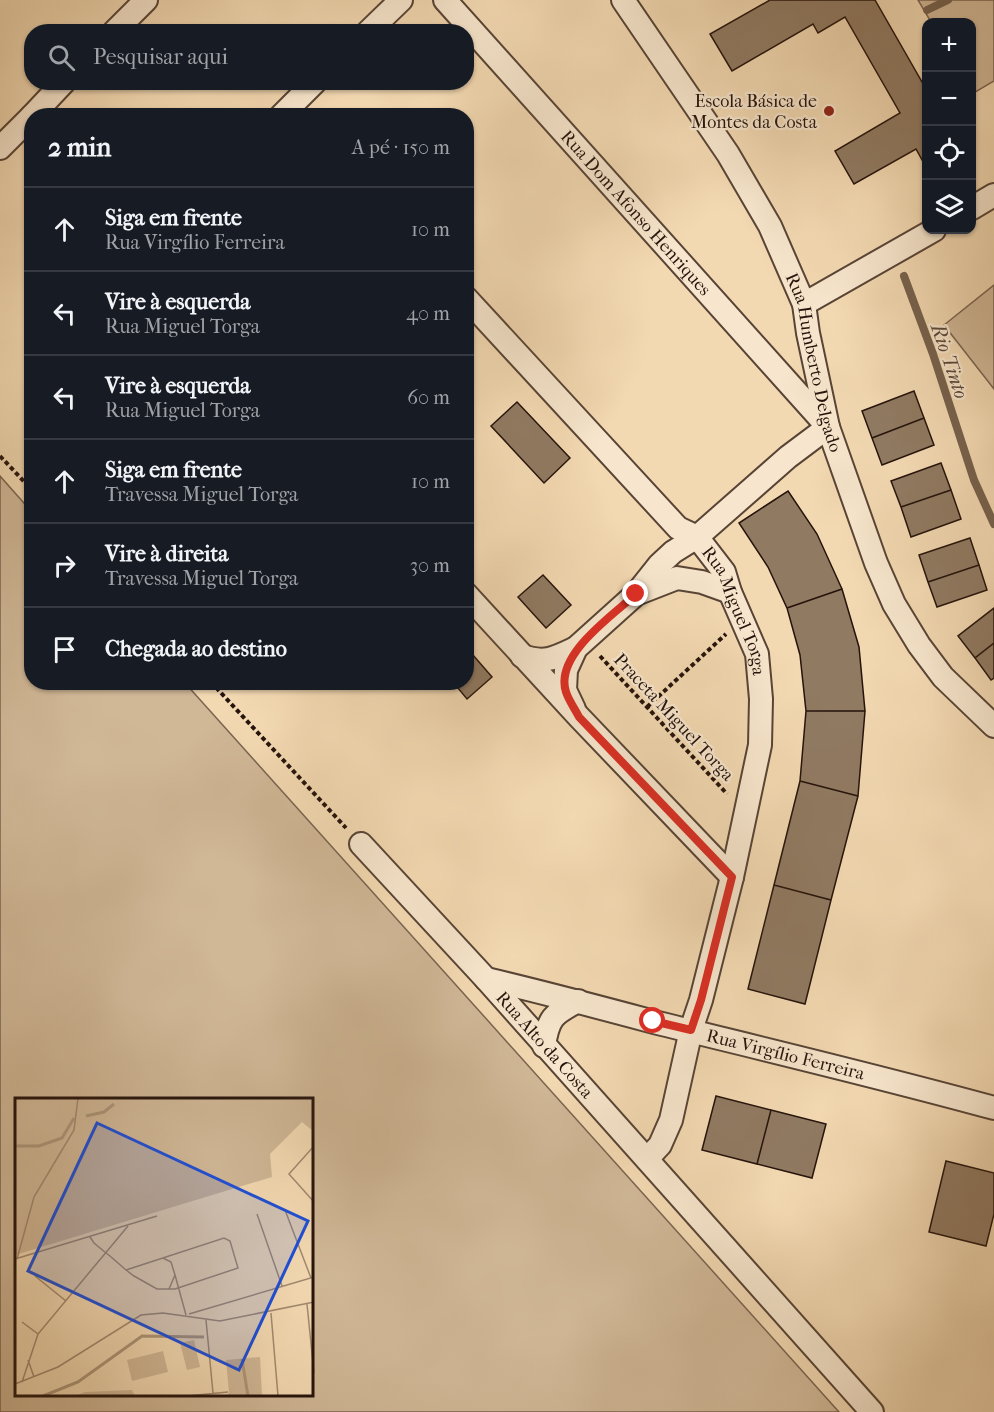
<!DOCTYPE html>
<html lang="pt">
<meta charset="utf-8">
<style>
:root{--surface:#171b24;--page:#242831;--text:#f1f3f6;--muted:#9ea1a6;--line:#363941}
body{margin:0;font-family:"IM FELL French Canon",serif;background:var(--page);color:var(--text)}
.controls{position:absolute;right:18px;top:18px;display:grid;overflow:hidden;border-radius:12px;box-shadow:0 2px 4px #0004}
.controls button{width:54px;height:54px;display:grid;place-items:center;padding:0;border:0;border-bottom:2px solid var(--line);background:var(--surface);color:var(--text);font:30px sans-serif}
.stop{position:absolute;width:18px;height:18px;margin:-14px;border:4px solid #d93025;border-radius:50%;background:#fff}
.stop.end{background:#d93025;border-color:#fff;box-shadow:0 2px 6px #0008}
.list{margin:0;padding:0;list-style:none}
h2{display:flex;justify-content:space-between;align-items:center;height:78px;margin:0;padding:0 24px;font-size:26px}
h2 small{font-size:20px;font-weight:400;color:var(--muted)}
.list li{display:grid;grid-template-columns:39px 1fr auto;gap:18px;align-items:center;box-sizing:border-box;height:84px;padding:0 24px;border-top:2px solid var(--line)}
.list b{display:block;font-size:22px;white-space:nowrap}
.list p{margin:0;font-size:20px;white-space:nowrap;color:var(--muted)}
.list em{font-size:20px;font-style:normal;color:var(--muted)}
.icon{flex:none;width:33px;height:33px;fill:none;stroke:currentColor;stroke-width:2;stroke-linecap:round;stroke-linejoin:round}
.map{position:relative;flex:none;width:994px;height:1412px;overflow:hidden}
.search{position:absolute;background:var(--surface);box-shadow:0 2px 4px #0004;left:24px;top:24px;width:450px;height:66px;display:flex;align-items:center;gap:15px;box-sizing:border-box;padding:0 21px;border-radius:24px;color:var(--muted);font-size:22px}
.panel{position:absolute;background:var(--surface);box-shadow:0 2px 4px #0004;left:24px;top:108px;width:450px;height:582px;border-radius:24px}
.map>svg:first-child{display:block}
</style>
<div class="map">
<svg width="994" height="1412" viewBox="0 0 994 1412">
<rect width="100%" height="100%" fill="#f3d9b2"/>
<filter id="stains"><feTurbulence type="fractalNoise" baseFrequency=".00333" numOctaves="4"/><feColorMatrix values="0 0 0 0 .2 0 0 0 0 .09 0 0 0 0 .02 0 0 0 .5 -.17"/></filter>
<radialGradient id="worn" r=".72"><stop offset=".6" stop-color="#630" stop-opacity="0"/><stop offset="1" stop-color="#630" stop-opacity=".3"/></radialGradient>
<!-- green -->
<path fill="#d0b796" stroke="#7a6551" stroke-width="1.5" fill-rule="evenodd" d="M918,0H994V81L972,94V22H931Z
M994,285V389L944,325Z
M0,476L31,511L32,682L185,683L839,1412H0ZM16,1100H312V1396H16Z"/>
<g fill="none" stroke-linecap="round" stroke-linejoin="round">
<!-- stream -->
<path stroke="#77624e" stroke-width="8" d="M927,10L948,0
M904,276L933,354L974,480L994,524"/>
</g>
<!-- building -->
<path fill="#907a62" stroke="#25130c" stroke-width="1.5" d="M770,0H875L926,89V167L916,149L854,184L835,151L900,113L845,17L818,33L813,24L732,71L710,34Z
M914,391L924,418L872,438L862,411Z
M517,402L570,458L544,483L491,426Z
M924,418L934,445L882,465L872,438Z
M941,463L951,490L901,507L891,481Z
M951,490L961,519L911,537L901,507Z
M788,491L817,534L842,589L787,608L768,567L739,523Z
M970,538L979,565L928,582L919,555Z
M979,565L987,590L937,607L928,582Z
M543,575L571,605L546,628L518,597Z
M842,589L859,647L865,711H806L800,655L787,608Z
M994,608V643L975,658L958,636Z
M994,643V678L991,680L975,658Z
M466,647L492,677L467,699L453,682H466Z
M806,711H865L858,796L800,781Z
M800,781L858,796L831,900L774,885Z
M774,885L831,900L805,1004L748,989Z
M716,1096L771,1110L757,1164L702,1150Z
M771,1110L826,1124L812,1178L757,1164Z
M946,1161L994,1173V1214L986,1246L929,1232Z"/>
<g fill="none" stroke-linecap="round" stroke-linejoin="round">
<defs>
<g id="minor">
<path id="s1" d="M445,0L827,426"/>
<path id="s2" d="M623,0L728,154L770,226L804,304L808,333L828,427L876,563L894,604L919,645L943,677L994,726"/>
<path d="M114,32L146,0"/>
<path d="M368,32L401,0"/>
<path d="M32,116L64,82"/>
<path d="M281,116L315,82"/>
<path d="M0,148L32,116"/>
<path d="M972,208L994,195"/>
<path id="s3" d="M466,298L678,528L697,537L724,572L730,592L757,654L761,699L760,745L732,877L701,1000L691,1030L671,1120L660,1145L647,1159"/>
<path d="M804,304L934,230"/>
<path d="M466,594L579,717L732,877"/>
<path d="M636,594L659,565L673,552L697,537L788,457L828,427"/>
<path d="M522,656C545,664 555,658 576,648"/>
<path d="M574,709L565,690L566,670L576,648L636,594L677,578L702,582L730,592"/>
<path id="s4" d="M361,844L486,979L872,1412"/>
<path id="s5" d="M486,979C542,992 598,1007 654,1022C767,1050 881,1077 994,1108"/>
<path d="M544,1046C548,1018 553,1014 578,1001"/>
</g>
</defs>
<!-- minor casing -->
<use href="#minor" stroke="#584436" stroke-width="26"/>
<!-- path -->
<path stroke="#25130c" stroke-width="4" stroke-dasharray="4.5 3" stroke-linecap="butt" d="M0,456L32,490
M600,656L727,794
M211,682L346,828
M647,707L726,634"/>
<!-- minor -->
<use href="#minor" stroke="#f7e6cd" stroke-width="22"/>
</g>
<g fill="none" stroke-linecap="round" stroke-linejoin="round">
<!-- route -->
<path stroke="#d93025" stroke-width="8" d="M636,594C612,616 554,655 566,692C569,701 575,709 579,717L732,877L701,1000L691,1030L653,1021"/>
</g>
<!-- markers -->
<circle fill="#8f2418" stroke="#f7e6cd" stroke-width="2" cx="829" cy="111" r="6"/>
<g text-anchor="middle" stroke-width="4.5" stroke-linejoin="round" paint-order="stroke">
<!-- poi labels -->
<g font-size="18" fill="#25130c" stroke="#f7e6cd" text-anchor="end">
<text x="817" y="107">Escola Básica de<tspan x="817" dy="21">Montes da Costa</tspan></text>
</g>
<!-- street labels -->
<g font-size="18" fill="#25130c" stroke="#f7e6cd">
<text dy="6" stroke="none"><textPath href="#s1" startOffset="286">Rua Dom Afonso Henriques</textPath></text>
<text dy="6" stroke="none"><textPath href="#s2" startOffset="414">Rua Humberto Delgado</textPath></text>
<text dy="6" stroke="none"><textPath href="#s3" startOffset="418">Rua Miguel Torga</textPath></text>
<text transform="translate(674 717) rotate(47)" y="6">Praceta Miguel Torga</text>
<text dy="6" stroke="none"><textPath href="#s4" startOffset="272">Rua Alto da Costa</textPath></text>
<text dy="6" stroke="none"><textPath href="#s5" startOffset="309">Rua Virgílio Ferreira</textPath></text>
</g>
<!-- water labels -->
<g font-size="20" font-style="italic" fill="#5b4738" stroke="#f7e6cd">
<text transform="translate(950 361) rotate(71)" y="7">Rio Tinto</text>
</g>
</g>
<!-- overview -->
<g transform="translate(15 1098)">
<rect width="298" height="298" fill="#f3d9b2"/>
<path d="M0,0H298V33L287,24L255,56L257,79L0,157ZM179,242L185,269L172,272L165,245ZM148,253L153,274L117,283L112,262ZM245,259L247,298H210L214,295L211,262ZM117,292L120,298H60L70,294Z" fill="#d0b796"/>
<path fill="none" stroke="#ad967a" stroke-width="3" d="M71,18L89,14L99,6M0,48H24L47,40L59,20M227,261L233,298M28,298L63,284L127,238L189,239"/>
<path fill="none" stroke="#a18a70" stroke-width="1.5" d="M299,48L274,76L299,104M270,112L296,180M242,116L267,188M75,139L79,145L91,155L95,158L111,172L119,178L142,191H160L223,170L215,143L209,140L111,172M148,160L156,164L160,177L154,191M0,161L142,118M2,161L19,99L59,32L63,0M160,177L171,217M20,178L51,203M292,206L299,275M256,215L263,298M174,216L299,179M191,222L198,295M7,224L23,236M13,262L19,279M7,284L23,236L113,128M0,286L43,269L126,217L148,215L205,223L299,204M172,298L213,294"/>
<path fill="#1d4ed8" fill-opacity="0.15" stroke="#1d4ed8" stroke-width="3" d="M82,25L293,123L224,272L13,173Z"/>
<rect width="298" height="298" fill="none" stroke="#25130c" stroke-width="3"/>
</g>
<rect width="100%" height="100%" filter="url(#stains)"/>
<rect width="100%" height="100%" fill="url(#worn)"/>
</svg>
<div class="controls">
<button>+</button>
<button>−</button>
<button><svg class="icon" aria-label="locate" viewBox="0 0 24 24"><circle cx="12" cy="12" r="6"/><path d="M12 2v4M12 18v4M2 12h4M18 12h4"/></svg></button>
<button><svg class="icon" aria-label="layers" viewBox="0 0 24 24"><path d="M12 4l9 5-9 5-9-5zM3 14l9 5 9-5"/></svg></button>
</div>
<div class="stop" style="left:653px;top:1021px"></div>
<div class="stop end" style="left:636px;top:594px"></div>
<div class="search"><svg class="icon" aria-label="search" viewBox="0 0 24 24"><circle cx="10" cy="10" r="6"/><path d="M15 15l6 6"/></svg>Pesquisar aqui</div>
<section class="panel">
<h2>2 min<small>A pé · 150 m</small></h2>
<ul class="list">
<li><svg class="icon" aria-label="ahead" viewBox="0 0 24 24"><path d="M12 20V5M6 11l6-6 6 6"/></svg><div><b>Siga em frente</b><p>Rua Virgílio Ferreira</p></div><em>10 m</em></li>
<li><svg class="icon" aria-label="left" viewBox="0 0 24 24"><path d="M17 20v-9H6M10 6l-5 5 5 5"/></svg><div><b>Vire à esquerda</b><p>Rua Miguel Torga</p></div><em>40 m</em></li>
<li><svg class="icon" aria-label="left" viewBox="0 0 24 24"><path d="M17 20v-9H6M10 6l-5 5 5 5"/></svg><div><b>Vire à esquerda</b><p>Rua Miguel Torga</p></div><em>60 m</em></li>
<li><svg class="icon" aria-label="ahead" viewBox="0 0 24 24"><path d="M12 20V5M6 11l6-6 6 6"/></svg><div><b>Siga em frente</b><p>Travessa Miguel Torga</p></div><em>10 m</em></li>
<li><svg class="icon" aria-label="right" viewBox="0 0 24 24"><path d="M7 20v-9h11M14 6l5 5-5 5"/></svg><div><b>Vire à direita</b><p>Travessa Miguel Torga</p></div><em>30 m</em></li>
<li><svg class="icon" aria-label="arrive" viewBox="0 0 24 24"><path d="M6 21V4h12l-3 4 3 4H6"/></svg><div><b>Chegada ao destino</b></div></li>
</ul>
</section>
</div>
